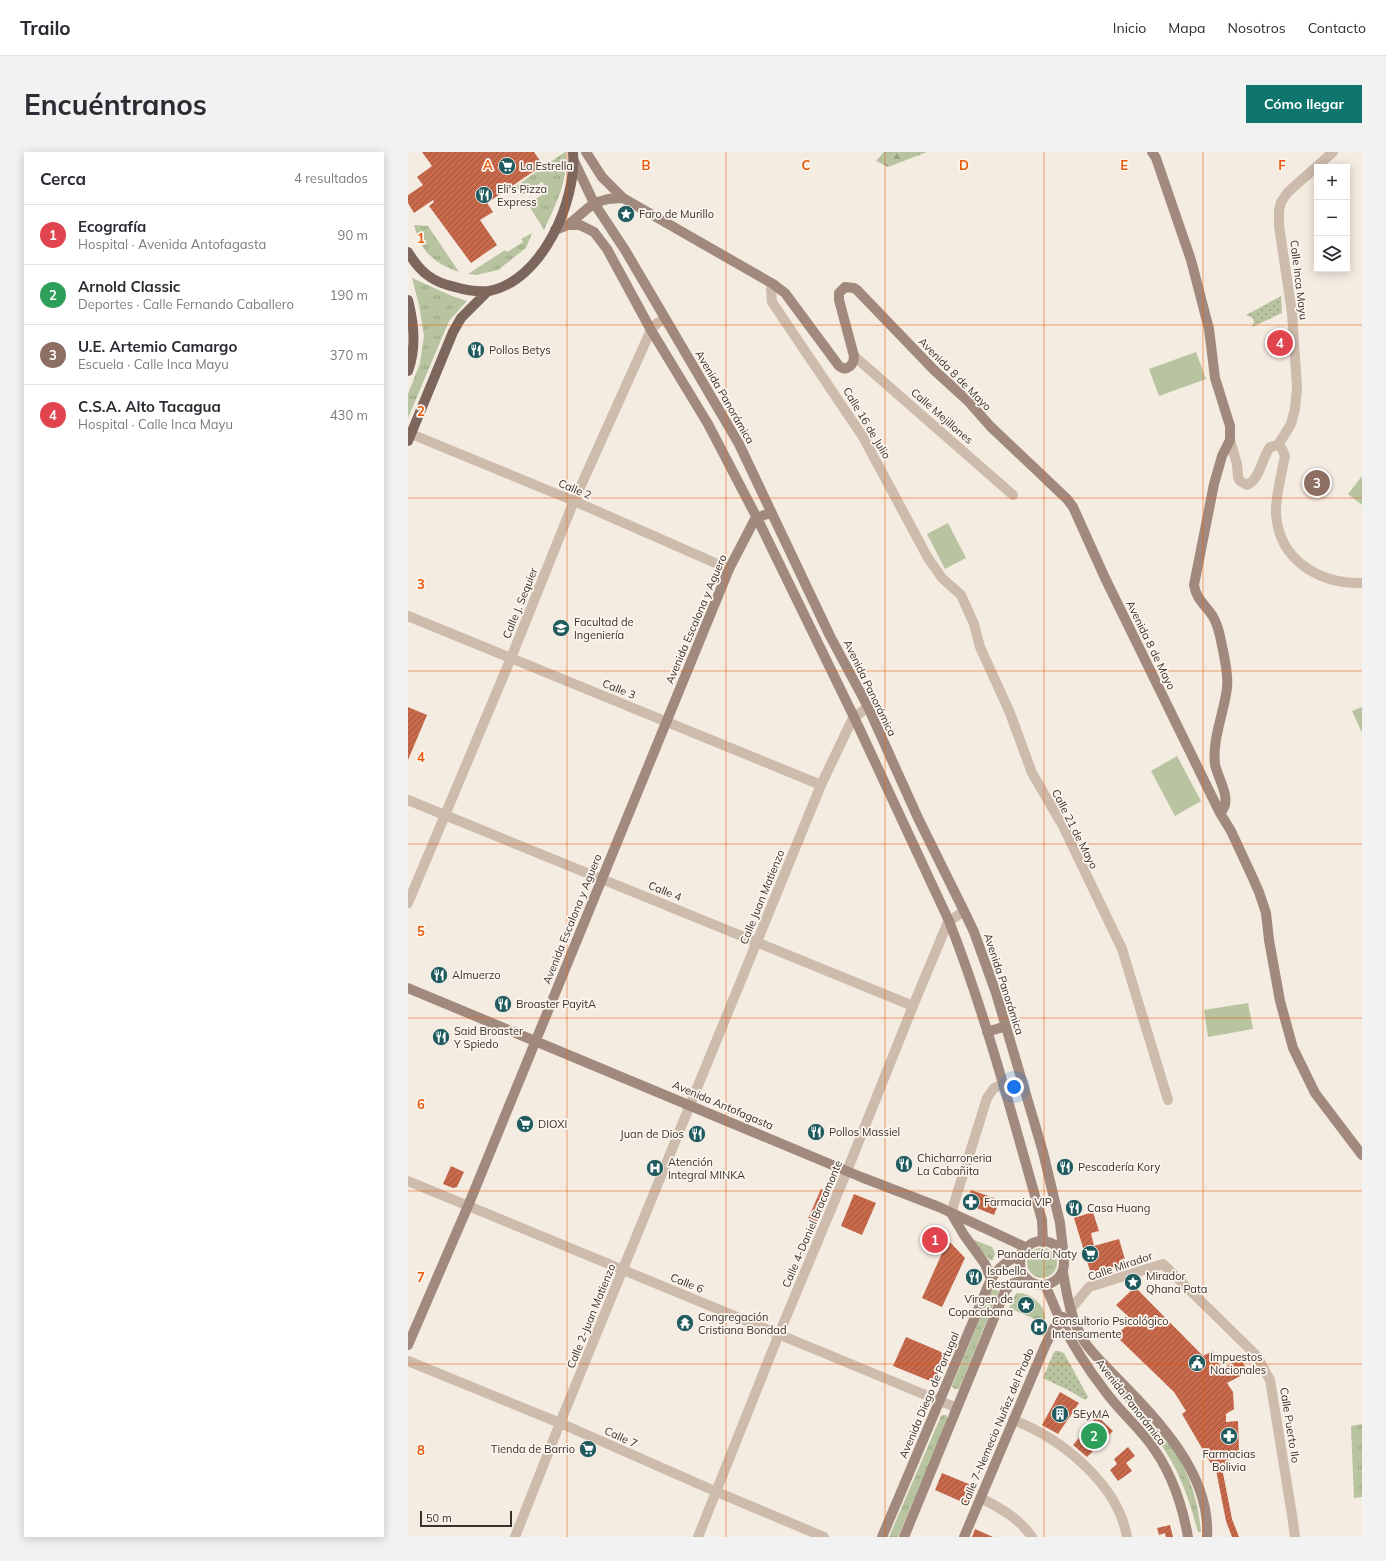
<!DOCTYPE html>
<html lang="es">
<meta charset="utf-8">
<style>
:root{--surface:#fff;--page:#f2f2f3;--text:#2b2b33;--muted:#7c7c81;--line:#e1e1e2;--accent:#0f766e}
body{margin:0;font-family:Mulish,sans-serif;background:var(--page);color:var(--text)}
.controls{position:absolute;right:12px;top:12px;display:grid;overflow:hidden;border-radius:0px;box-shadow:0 2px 10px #0003}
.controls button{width:36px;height:36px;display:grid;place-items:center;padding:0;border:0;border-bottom:1px solid var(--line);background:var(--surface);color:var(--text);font:20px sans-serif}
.scale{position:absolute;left:12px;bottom:10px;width:92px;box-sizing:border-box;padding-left:4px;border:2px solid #3b302b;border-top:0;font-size:11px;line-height:14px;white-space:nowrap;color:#3b302b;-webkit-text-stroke:3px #fbf5ee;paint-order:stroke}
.you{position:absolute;left:606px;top:935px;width:14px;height:14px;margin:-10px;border:3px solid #fff;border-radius:50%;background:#1a73e8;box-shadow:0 0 0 6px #1a73e833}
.badge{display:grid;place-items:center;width:26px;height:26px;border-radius:50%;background:var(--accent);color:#fff;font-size:13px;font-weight:700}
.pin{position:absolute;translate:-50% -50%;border:2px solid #fff;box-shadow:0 1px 4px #0006}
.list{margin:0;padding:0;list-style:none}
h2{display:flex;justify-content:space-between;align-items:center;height:52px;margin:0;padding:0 16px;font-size:17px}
h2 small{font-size:13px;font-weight:400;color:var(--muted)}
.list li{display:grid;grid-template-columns:26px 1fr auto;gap:12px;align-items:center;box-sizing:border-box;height:60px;padding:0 16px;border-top:1px solid var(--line)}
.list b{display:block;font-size:15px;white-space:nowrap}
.list p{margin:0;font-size:13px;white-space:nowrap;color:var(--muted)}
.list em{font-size:13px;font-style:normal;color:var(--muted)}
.icon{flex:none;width:22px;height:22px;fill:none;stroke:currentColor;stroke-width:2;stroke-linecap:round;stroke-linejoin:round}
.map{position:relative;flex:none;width:954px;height:1385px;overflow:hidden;border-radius:0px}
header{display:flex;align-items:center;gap:24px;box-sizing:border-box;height:56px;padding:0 20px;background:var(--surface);border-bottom:1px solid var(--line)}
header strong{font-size:19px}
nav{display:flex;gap:22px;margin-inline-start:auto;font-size:14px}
.intro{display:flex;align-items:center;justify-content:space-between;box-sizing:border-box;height:96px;padding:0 24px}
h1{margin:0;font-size:28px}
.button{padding:10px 18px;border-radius:0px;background:var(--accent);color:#fff;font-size:14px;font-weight:700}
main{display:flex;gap:24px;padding:0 24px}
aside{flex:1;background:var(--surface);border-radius:0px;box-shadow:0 2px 10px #0003}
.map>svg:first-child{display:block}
</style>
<header>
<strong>Trailo</strong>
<nav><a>Inicio</a><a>Mapa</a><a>Nosotros</a><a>Contacto</a></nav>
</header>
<div class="intro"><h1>Encuéntranos</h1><a class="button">Cómo llegar</a></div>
<main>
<aside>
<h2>Cerca<small>4 resultados</small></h2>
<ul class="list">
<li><span class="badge" style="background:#e0444e">1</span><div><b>Ecografía</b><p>Hospital · Avenida Antofagasta</p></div><em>90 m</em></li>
<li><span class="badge" style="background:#2e9e5b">2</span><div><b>Arnold Classic</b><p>Deportes · Calle Fernando Caballero</p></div><em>190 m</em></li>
<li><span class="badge" style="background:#8d6e63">3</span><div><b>U.E. Artemio Camargo</b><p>Escuela · Calle Inca Mayu</p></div><em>370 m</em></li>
<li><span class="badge" style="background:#e0444e">4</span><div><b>C.S.A. Alto Tacagua</b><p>Hospital · Calle Inca Mayu</p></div><em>430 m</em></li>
</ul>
</aside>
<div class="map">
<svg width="954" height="1385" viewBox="0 0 954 1385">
<defs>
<pattern id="grass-tufts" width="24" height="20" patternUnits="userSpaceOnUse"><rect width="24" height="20" fill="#b8c4a0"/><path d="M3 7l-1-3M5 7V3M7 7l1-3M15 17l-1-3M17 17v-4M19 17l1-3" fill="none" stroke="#97a083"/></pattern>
<pattern id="forest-firs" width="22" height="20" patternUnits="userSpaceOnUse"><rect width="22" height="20" fill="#b8c4a0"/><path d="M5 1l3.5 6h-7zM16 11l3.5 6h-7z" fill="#97a083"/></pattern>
<pattern id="park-dots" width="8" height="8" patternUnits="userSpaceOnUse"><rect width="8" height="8" fill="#b8c4a0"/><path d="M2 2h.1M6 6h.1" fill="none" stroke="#97a083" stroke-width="1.8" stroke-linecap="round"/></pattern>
<pattern id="building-hatch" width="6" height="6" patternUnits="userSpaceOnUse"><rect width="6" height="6" fill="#c8694b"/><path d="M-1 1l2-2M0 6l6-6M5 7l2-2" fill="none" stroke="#a4573f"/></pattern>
</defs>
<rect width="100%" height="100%" fill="#f4ebe1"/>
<!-- grass -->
<path fill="url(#grass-tufts)" d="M157,0H158C160,30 148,52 136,78L120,52L140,39L134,30L114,43L108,34Z
M6,73L20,74L51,120C26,111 13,100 6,73Z
M124,81L118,96L90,118L68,123L60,122L97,98L99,100L115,90L113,87Z
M4,126L44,144L59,149L41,169L0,266V242L12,211L16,184L11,153Z
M564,1087L584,1095L587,1101L585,1108H582L563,1089Z
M619 1111a15 15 0 1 1 30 0a15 15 0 1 1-30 0Z
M584,1137L591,1139L551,1237H546L544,1234Z
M609,1141C623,1140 642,1156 636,1171L601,1156L607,1143Z
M710,1234H712L739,1264L735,1268L708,1239V1235Z
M535,1263H538L540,1267L490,1385H481L533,1264Z
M954,1272V1345L946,1346L943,1274Z
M753,1280C777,1309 790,1343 793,1380H790C780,1344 771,1315 747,1285Z"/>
<!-- forest -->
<path fill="url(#forest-firs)" d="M476,0H519L480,15L468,9Z"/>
<!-- park -->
<path fill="url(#park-dots)" d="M873,144L874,161L844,175L846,170L845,166L838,163Z
M647,1199H651L656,1201L680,1245L677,1248L662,1239L635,1226L645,1202Z"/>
<!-- pitch -->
<path fill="#b8c4a0" d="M788,200L798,227L751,244L741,217Z
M954,324V353L940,342Z
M540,371L558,406L537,417L519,382Z
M954,555V581L944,559Z
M769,604L793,649L767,664L743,619Z
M840,851L845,877L800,885L796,858Z"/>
<!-- building -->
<path fill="url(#building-hatch)" d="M14,0H126L135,13L79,51L85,60L72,68L89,93L63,111L21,54L26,50L25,48L6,61L0,51V43L15,33L9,25L24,14Z
M0,555L19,563L0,608Z
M43,1014L56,1020L49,1035L45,1036L35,1032Z
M413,1037L419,1039L420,1045L408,1073L399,1069Z
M563,1038L592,1048L586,1063L561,1053L559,1049Z
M446,1042L468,1051L454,1083L433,1074Z
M685,1060L691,1079L683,1081L686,1094L711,1087L718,1111L683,1122L666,1066Z
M540,1088L557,1106L534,1155L514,1146Z
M727,1135L795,1204L805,1199L813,1217L833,1207L840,1220L819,1231L825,1240L826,1257L818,1262V1270L830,1269L831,1299H819L823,1317L818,1318L815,1310L813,1311L824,1367L831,1385H824L818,1369L807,1313L805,1315L774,1262L778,1259L773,1251L766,1240L708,1184L724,1168L708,1153Z
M498,1185L538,1202L528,1226L522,1229L485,1214Z
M652,1240L671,1251L650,1282L634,1273Z
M689,1264L705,1279L679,1305L665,1293Z
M720,1295L727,1304L718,1311L724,1319L710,1329L702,1318L709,1312L706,1307Z
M534,1321L568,1335L561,1353L527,1338Z
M762,1373L765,1385H758L757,1381L751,1383L749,1376Z
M567,1377L585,1385H564Z"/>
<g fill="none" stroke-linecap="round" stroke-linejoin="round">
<!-- street -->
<path stroke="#cdbbac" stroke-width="10" d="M365,132L363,137L364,150L455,285L520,406L534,426L553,443L566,472L572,495L602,561L624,621L655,674L714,797L760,948
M446,204L605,343
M3,282L166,349L321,417
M822,288L829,312L830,325L832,329L839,333C852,327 854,306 862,295L870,293L883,272L887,257L889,235L884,161L871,74V58L873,50L880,40L925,0
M870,293L874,297L877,304C874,320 867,346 868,362C871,408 911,432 954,431
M0,464L413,633
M0,648L505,854
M0,751L103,506L166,349L243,178L249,171L256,167
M0,1029L549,1256
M543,1061L579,946L586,936L595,932
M662,1158L681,1135L755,1112L849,1204L862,1228L884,1363L887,1385
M0,1209L152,1271L309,1340L416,1385
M605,1268C653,1286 710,1332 719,1385
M573,1346C592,1356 611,1366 624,1385
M107,1385L152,1271L413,633L445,566L460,555
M290,1385L371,1182L439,1019L505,854L540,770L556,759"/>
<!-- secondary -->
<path stroke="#a18a7d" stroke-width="10" d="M178,0L194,25L215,46L365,132L377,141L431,214C439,220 446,213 446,204L431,148V141L437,135L446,136L449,138L526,218L560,249L582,274L659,347L665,355L697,426L812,661L823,679L843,722L851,740L858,761L861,788L872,849L885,896L907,941L954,1003
M744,0L748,6L783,108L801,177L807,226L822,274V288L814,304L806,332L786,433C788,445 794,450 801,459C807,466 810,475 812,484C815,499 821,522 819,536C816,561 804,587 807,612C809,626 826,648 812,661
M166,9L186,51L217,98L331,292L422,484L460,555L510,666L556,759L566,780L588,841L635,1000L652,1071L656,1106
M160,73L186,51L200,47L215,46
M147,78L160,73H172L186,80L199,97L243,178L300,272L349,366L446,565L541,769C579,866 605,968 634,1068L635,1090
M0,836L453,1025L531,1055L619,1096
M579,880L598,874
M543,1061L556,1083L577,1112L583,1127
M612 1111a22 22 0 1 1 44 0a22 22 0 1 1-44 0Z
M655,1120C659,1145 663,1167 676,1189C685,1203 700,1216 711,1228C751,1269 803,1323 799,1385
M637,1133C643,1145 647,1158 653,1169C665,1194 680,1217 697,1239C710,1257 727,1272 741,1290C762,1317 774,1351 780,1385
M0,1193L60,1054L321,417L347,367L363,360
M474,1385L583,1127C592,1113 601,1108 615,1101
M496,1385L597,1139L603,1132L619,1127
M556,1385L637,1194L646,1176L655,1165"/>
<!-- primary -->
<path stroke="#7d675c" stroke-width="10" d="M0,100C12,120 24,130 47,135C57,138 71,140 81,139C134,129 169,49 165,0
M0,148C6,171 9,195 0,219
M0,289L45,180L53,166L80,139"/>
</g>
<!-- grid -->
<path fill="none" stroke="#e8590c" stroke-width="1" stroke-opacity="0.55" d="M159,0V1385M318,0V1385M477,0V1385M636,0V1385M795,0V1385M0,173H954M0,346H954M0,519H954M0,692H954M0,866H954M0,1039H954M0,1212H954"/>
<!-- icons -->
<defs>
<symbol id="supermarket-disc" viewBox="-11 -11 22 22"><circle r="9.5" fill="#1f5a5e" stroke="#fbf5ee"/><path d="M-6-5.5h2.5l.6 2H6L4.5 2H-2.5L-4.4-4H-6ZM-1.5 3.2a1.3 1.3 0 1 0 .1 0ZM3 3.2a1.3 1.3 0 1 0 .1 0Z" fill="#fff"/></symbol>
<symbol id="restaurant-disc" viewBox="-11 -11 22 22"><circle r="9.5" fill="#1f5a5e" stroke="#fbf5ee"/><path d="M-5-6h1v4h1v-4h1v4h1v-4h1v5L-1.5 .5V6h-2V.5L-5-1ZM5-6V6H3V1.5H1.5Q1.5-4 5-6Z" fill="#fff"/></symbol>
<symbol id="sight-disc" viewBox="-11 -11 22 22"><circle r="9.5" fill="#1f5a5e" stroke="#fbf5ee"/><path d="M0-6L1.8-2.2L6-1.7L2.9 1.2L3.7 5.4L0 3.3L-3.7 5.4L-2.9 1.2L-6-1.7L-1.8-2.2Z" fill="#fff"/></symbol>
<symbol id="university-disc" viewBox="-11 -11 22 22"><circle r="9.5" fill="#1f5a5e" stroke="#fbf5ee"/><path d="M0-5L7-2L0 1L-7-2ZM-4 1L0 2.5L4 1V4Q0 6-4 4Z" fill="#fff"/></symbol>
<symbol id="hospital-disc" viewBox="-11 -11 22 22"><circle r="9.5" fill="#1f5a5e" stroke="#fbf5ee"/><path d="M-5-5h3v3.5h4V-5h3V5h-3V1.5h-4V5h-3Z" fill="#fff"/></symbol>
<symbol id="pharmacy-disc" viewBox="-11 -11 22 22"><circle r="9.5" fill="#1f5a5e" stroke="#fbf5ee"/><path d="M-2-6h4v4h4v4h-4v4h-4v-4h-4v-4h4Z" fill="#fff"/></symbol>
<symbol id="temple-disc" viewBox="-11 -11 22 22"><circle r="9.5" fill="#1f5a5e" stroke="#fbf5ee"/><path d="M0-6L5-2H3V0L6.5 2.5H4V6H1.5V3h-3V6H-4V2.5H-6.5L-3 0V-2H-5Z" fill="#fff"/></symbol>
<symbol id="civic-disc" viewBox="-11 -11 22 22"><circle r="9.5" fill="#1f5a5e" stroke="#fbf5ee"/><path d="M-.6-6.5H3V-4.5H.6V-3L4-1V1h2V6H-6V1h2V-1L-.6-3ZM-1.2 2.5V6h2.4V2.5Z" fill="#fff"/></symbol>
<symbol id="building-disc" viewBox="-11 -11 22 22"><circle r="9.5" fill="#1f5a5e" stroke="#fbf5ee"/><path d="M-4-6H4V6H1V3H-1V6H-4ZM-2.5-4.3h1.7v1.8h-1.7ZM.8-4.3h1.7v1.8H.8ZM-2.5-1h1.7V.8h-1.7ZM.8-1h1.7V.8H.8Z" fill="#fff"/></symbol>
</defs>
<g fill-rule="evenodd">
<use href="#supermarket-disc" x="89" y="4" width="20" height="20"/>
<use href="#restaurant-disc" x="66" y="33" width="20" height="20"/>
<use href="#sight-disc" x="208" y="52" width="20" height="20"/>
<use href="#restaurant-disc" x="58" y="188" width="20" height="20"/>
<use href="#university-disc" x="143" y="466" width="20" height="20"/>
<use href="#restaurant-disc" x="21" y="813" width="20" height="20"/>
<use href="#restaurant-disc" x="85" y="842" width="20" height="20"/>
<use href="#restaurant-disc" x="23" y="875" width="20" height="20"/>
<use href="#supermarket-disc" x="107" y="962" width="20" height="20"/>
<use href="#restaurant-disc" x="398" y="970" width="20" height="20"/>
<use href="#restaurant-disc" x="279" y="972" width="20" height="20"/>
<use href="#restaurant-disc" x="486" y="1002" width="20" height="20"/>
<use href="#restaurant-disc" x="647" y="1005" width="20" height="20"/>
<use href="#hospital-disc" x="237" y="1006" width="20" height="20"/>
<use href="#pharmacy-disc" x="553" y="1040" width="20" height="20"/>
<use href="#restaurant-disc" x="656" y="1046" width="20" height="20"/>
<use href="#supermarket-disc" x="672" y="1092" width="20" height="20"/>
<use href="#restaurant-disc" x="556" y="1115" width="20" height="20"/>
<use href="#sight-disc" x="715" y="1120" width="20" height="20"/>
<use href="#sight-disc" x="608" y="1143" width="20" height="20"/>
<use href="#temple-disc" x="267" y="1161" width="20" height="20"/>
<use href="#hospital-disc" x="621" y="1165" width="20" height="20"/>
<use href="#civic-disc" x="779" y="1201" width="20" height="20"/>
<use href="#building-disc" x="642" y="1252" width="20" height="20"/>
<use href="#pharmacy-disc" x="811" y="1274" width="20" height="20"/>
<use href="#supermarket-disc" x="170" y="1287" width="20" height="20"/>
</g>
<g text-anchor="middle" stroke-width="3.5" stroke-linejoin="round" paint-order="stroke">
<!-- poi labels -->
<g font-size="11" fill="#3b302b" stroke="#fbf5ee" text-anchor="start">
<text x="112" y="18">La Estrella</text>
<text x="89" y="41">Eli's Pizza<tspan x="89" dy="13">Express</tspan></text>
<text x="231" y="66">Faro de Murillo</text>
<text x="81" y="202">Pollos Betys</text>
<text x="166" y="474">Facultad de<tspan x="166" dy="13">Ingeniería</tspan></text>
<text x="44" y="827">Almuerzo</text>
<text x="108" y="856">Broaster PayitA</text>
<text x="46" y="883">Said Broaster<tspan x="46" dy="13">Y Spiedo</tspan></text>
<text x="130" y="976">DIOXI</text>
<text x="421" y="984">Pollos Massiel</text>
<text x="276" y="986" text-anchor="end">Juan de Dios</text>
<text x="509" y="1010">Chicharroneria<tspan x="509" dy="13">La Cabañita</tspan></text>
<text x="260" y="1014">Atención<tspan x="260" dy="13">Integral MINKA</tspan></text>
<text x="670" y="1019">Pescadería Kory</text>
<text x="576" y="1054">Farmacia VIP</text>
<text x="679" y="1060">Casa Huang</text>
<text x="669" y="1106" text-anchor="end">Panadería Naty</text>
<text x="579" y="1123">Isabella<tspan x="579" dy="13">Restaurante</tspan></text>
<text x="738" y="1128">Mirador<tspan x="738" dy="13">Qhana Pata</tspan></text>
<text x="605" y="1151" text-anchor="end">Virgen de<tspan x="605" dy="13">Copacabana</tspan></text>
<text x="290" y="1169">Congregación<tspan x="290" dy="13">Cristiana Bondad</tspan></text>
<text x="644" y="1173">Consultorio Psicológico<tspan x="644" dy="13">Intensamente</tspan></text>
<text x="802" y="1209">Impuestos<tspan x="802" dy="13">Nacionales</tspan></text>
<text x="665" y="1266">SEyMA</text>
<text x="167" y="1301" text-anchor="end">Tienda de Barrio</text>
<text x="821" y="1306" text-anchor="middle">Farmacias<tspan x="821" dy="13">Bolivia</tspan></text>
</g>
<!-- street labels -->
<g font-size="11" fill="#3b302b" stroke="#fbf5ee">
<text transform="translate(891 128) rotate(83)" y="4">Calle Inca Mayu</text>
<text transform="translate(547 222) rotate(45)" y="4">Avenida 8 de Mayo</text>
<text transform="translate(317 245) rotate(60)" y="4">Avenida Panorámica</text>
<text transform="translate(534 264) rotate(41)" y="4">Calle Mejillones</text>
<text transform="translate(459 271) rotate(59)" y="4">Calle 16 de Julio</text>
<text transform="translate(167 337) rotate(23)" y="4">Calle 2</text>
<text transform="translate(112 451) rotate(-68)" y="4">Calle J. Sequier</text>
<text transform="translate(288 467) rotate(-67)" y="4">Avenida Escalona y Aguero</text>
<text transform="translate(743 493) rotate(64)" y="4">Avenida 8 de Mayo</text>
<text transform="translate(462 536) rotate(64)" y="4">Avenida Panorámica</text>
<text transform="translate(211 537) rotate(22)" y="4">Calle 3</text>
<text transform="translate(667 677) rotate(63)" y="4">Calle 21 de Mayo</text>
<text transform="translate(257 739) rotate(22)" y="4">Calle 4</text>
<text transform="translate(354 745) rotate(-68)" y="4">Calle Juan Matienzo</text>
<text transform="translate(164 767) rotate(-68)" y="4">Avenida Escalona y Aguero</text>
<text transform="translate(596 832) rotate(72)" y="4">Avenida Panorámica</text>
<text transform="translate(315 953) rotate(23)" y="4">Avenida Antofagasta</text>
<text transform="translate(404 1072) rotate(-67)" y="4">Calle 4-Daniel Bracamonte</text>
<text transform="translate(712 1114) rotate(-19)" y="4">Calle Mirador</text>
<text transform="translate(279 1131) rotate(22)" y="4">Calle 6</text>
<text transform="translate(183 1164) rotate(-68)" y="4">Calle 2-Juan Matienzo</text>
<text transform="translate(521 1243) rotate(-67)" y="4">Avenida Diego de Portugal</text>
<text transform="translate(723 1250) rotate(52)" y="4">Avenida Panorámica</text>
<text transform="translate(882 1273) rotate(81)" y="4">Calle Puerto Ilo</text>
<text transform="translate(589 1275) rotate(-67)" y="4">Calle 7-Nemecio Nuñez del Prado</text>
<text transform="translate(213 1285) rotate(24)" y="4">Calle 7</text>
</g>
</g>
<g font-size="13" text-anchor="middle" font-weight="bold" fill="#e8590c" stroke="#fbf5ee" stroke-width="3.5" stroke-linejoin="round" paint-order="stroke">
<text x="80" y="18">A</text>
<text x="238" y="18">B</text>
<text x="398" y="18">C</text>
<text x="556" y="18">D</text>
<text x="716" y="18">E</text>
<text x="874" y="18">F</text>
<text x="13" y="91">1</text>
<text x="13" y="264">2</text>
<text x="13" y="437">3</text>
<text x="13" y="610">4</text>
<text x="13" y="784">5</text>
<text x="13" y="957">6</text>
<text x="13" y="1130">7</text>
<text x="13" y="1303">8</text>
</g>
</svg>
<div class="controls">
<button>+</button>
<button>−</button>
<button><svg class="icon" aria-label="layers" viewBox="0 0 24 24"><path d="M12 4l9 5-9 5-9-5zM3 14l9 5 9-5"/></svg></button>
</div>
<div class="scale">50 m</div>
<div class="you"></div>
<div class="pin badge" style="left:527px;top:1088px;background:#e0444e">1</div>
<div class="pin badge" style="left:686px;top:1284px;background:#2e9e5b">2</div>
<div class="pin badge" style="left:909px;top:331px;background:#8d6e63">3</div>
<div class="pin badge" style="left:872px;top:191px;background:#e0444e">4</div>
</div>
</main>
